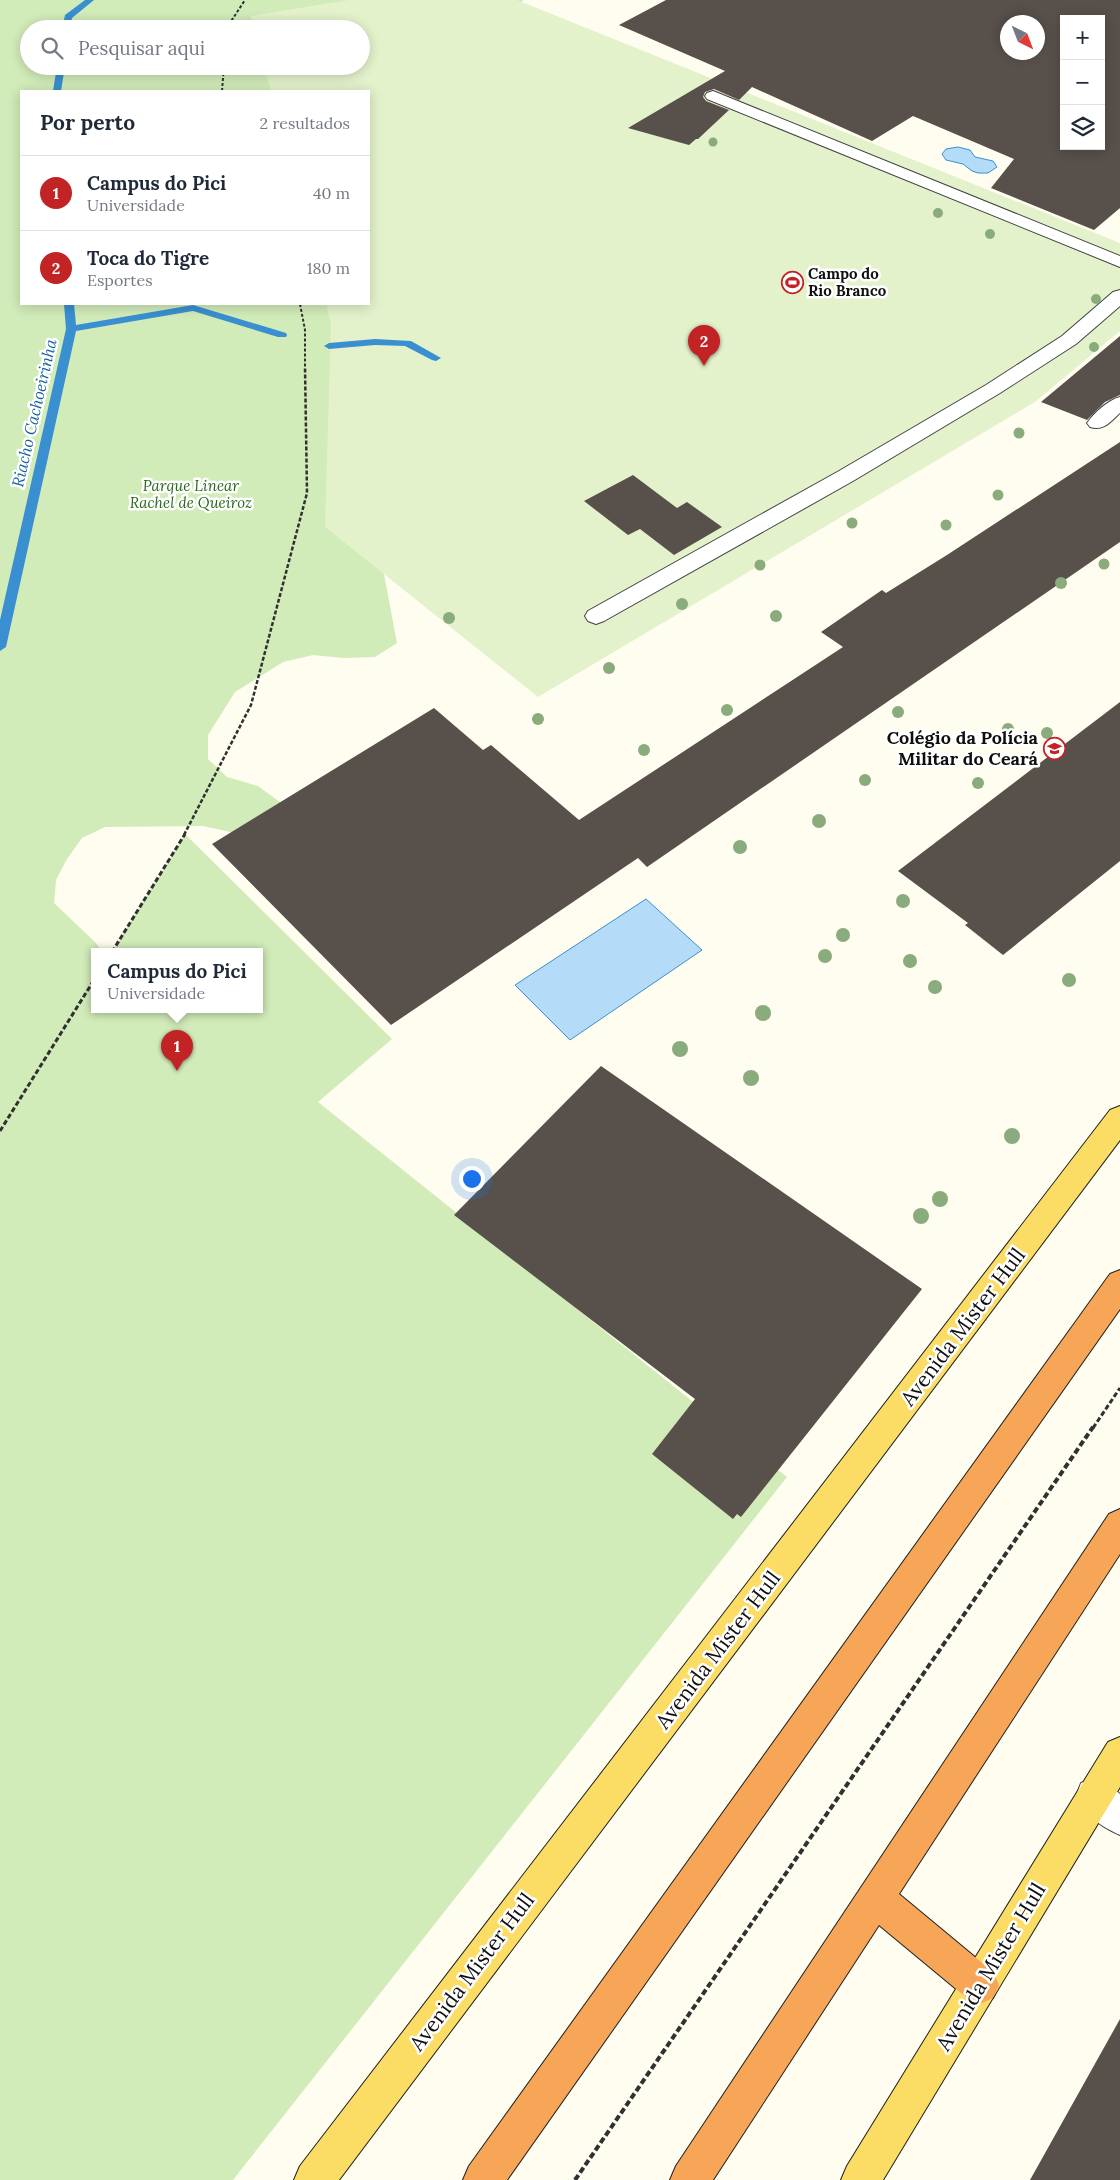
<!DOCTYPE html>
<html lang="pt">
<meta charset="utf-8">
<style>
:root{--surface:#fff;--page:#f2f2f3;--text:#1f2937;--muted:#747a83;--line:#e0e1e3;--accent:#c22325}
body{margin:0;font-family:Lora,serif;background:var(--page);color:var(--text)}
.controls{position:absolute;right:15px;top:15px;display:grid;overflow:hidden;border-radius:0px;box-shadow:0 2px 12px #0003}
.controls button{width:45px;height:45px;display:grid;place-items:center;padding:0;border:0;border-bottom:1px solid var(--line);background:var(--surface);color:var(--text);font:25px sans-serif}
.compass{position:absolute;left:1000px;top:15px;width:45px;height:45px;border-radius:50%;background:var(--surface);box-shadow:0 2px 12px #0003;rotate:138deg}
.you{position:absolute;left:471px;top:1178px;width:18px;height:18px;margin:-12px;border:4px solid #fff;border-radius:50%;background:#1a73e8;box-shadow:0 0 0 8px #1a73e833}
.badge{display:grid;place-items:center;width:32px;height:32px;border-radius:50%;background:var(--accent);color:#fff;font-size:16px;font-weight:700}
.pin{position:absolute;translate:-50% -41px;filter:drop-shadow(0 1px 2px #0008)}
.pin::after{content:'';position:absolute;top:26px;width:18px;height:15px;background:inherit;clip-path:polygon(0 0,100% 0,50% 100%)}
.popup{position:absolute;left:91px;top:948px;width:172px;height:65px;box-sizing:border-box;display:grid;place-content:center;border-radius:0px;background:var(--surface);filter:drop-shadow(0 1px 4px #0005);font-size:16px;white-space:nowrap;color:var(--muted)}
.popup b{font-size:19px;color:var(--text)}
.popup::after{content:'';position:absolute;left:50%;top:100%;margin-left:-10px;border:10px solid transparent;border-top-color:var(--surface)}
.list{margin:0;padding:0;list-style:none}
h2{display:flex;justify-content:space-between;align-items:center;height:65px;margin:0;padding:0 20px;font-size:21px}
h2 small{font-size:16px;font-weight:400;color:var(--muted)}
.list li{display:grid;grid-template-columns:32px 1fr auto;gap:15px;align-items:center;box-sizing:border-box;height:75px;padding:0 20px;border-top:1px solid var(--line)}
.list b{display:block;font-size:19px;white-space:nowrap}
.list p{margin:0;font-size:16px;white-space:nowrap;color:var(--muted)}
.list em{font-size:16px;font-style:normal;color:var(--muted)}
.icon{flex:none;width:28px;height:28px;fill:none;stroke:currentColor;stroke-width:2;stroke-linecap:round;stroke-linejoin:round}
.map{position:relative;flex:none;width:1120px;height:2180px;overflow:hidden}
.search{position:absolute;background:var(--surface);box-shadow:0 2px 12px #0003;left:20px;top:20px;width:350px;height:55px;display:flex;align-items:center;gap:12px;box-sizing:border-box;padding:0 18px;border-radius:28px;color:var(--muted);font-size:19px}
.panel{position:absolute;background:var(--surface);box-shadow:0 2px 12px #0003;left:20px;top:90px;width:350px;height:215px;border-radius:0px}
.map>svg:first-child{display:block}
</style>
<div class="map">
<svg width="1120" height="2180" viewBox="0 0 1120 2180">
<rect width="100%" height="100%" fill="#fffdf0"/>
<!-- green -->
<path fill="#d1ebb9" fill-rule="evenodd" d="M0,0H523L518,8L383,569L397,643L375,657L344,658L313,655L283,662L235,692L208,735V759L227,777L258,786L280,802L279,827L235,833L203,826L105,827L82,838L67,859L56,880L54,903L96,943L102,952H94V1010H260V952H112L185,834L392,1039L318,1102L787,1477L233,2180H0ZM29,29H361V66H29ZM21,91H369V304H21Z"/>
<!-- pitch -->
<path fill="#e3f2cb" d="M349,0H517L1120,243V331L1035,402L538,697L325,527L331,323L326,304H369V91H271L264,66H361V29H254L251,16Z"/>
<!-- water -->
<path fill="#b4dcf8" stroke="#398fd0" d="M958,147L970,150L975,157L993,161L997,167L988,173H978L972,171L963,164L946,160L942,154L946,149Z
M646,899L702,950L570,1040L515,985Z"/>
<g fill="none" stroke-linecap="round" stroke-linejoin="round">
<!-- stream -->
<path fill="#398fd0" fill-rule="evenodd" d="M85,0H94L72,18L70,29H62L65,15Z
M57,66H65L61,91H53Z
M64,304H74L76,325L193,305L286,333L287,335L286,337H278L193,311L76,331L6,647L0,651V620L66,329Z
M375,339L411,341L441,358L436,361L432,360L405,346L375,345L329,349L324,346L329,343Z"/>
</g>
<!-- building -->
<path fill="#58504b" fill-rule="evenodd" d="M666,0H1120V208L1094,230L991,188L1014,159L913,116L872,141L752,87L739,100L714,89L705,92L703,97L706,101L729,110L698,139H696L689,145L628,128L725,71L619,25ZM1064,19H1101V146H1064ZM1008,22H1038V52H1008Z
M1120,336V395L1105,402L1087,420L1041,402Z
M1120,442V542L647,867L638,858L391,1025L212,844L434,708L483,750L491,745L579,820L843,647L821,632L882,590L886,593L947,555Z
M633,475L677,508L687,502L722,527L674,555L640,529L628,535L584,501Z
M1120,702V861L1003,955L965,925L968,923L898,871Z
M601,1066L922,1289L741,1517L737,1514L733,1519L652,1454L695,1399L454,1215Z
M1120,2019V2180H1030Z"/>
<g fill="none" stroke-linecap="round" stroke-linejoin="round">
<defs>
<path id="minor" d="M713,91L1120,256V267L707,99L705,96L707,93Z
M1120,290V306L1076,344L1000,393L853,481L604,621L596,624L588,621L585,616L588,611L839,471L986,385L1062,336L1113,292Z
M1120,397V413C1110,422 1104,431 1090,427L1087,423C1094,413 1108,400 1120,397Z
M1094,1778L1107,1783L1120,1794V1835C1102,1827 1084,1815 1076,1796L1081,1783Z"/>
<path id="major" d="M1120,1106V1140L339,2180H294L300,2166L1110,1110Z
M1120,1737V1787L883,2180H841L847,2166L1108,1742Z"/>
<path id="highway" d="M1120,1270V1309L507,2180H463L469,2166L1110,1274Z
M1120,1509V1554L899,1894L993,1972L999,1985L993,1998L980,2004L967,1998L879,1925L713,2180H670L676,2166L1109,1514Z"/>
</defs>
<!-- minor casing -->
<use href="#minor" stroke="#424242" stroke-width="2"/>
<!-- major casing -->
<use href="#major" stroke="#202020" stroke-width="2"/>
<!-- highway casing -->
<use href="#highway" stroke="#202020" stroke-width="2"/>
<!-- path-far3 -->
<path stroke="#313131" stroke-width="2" stroke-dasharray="3 2" stroke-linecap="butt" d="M226,29L245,0
M222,91L224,66
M300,304L305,330V368"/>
<!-- path-far2 -->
<path stroke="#313131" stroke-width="2.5" stroke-dasharray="4 2" stroke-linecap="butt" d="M184,835L251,705L307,493L305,367"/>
<!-- path-far1 -->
<path stroke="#313131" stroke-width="3" stroke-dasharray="5 2.5" stroke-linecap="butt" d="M112,952L185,834
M0,1131L94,980
M1093,1428L1120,1388"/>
<!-- path -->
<path stroke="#313131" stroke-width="4" stroke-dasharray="6 3" stroke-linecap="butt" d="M575,2180L1093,1427"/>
<!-- minor -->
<use href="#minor" fill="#fff" fill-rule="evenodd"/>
<!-- major -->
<use href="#major" fill="#fbdc64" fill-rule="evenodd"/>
<!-- highway -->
<use href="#highway" fill="#f7a556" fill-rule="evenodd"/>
</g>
<!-- trees -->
<g fill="#8aab7c">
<circle cx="713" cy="142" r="4.5"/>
<circle cx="938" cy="213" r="5"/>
<circle cx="990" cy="234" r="5"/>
<circle cx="1096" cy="299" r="5"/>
<circle cx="1094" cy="347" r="5"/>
<circle cx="1019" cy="433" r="5.5"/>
<circle cx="998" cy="495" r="5.5"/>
<circle cx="852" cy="523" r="5.5"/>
<circle cx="946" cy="525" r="5.5"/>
<circle cx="1104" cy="564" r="5.5"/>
<circle cx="760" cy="565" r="5.5"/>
<circle cx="1061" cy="583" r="6"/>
<circle cx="682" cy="604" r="6"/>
<circle cx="776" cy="616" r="6"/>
<circle cx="449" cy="618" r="6"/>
<circle cx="609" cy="668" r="6"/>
<circle cx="727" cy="710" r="6"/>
<circle cx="898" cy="712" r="6"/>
<circle cx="538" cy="719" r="6"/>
<circle cx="1008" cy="729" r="6"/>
<circle cx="1047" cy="733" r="6"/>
<circle cx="644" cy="750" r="6"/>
<circle cx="865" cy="780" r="6"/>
<circle cx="978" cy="783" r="6"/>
<circle cx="819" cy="821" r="7"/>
<circle cx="740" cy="847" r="7"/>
<circle cx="903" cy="901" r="7"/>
<circle cx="843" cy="935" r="7"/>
<circle cx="825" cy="956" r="7"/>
<circle cx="910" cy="961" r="7"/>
<circle cx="1069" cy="980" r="7"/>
<circle cx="935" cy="987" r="7"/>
<circle cx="763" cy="1013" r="8"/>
<circle cx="680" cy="1049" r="8"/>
<circle cx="751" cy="1078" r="8"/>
<circle cx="1012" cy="1136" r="8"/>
<circle cx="940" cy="1199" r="8"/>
<circle cx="921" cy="1216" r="8"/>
</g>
<!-- icons -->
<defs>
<symbol id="stadium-ring" viewBox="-11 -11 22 22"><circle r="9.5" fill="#fff" stroke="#c22325" stroke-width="1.5"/><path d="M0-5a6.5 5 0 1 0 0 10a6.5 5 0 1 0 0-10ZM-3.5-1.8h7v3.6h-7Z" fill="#c22325"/></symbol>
<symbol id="school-ring" viewBox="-11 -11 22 22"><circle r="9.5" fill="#fff" stroke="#c22325" stroke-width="1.5"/><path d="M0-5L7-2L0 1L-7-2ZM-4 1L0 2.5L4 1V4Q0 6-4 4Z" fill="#c22325"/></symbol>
</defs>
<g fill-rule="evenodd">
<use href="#stadium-ring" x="780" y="270" width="25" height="25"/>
<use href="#school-ring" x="1042" y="736" width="25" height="25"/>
</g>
<g text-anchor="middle" stroke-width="5" stroke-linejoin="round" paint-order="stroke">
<!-- far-poi labels -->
<g font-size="15" font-weight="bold" fill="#0f0f0f" stroke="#fff" text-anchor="start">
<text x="808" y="279">Campo do<tspan x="808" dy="17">Rio Branco</tspan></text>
</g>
<!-- far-park labels -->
<g font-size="15" font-style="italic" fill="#2a681d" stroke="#fff">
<text x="191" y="491">Parque Linear<tspan x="191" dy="17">Rachel de Queiroz</tspan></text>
</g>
<!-- far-water labels -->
<g font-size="16" font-style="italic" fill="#1460a4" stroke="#fff">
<text transform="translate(34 413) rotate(-77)" y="6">Riacho Cachoeirinha</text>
</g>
<!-- poi labels -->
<g font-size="18" font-weight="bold" fill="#0f0f0f" stroke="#fff" text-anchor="end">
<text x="1038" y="744">Colégio da Polícia<tspan x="1038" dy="21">Militar do Ceará</tspan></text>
</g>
<!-- near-street labels -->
<g font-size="21" fill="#0f0f0f" stroke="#fff">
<text transform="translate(963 1327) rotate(-53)" y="7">Avenida Mister Hull</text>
<text transform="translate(718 1650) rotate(-53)" y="7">Avenida Mister Hull</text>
<text transform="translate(991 1967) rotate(-59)" y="7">Avenida Mister Hull</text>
<text transform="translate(472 1972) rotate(-53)" y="7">Avenida Mister Hull</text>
</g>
</g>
</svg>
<div class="controls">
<button>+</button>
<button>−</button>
<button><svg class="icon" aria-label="layers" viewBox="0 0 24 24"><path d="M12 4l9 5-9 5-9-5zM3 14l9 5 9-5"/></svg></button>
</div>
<svg class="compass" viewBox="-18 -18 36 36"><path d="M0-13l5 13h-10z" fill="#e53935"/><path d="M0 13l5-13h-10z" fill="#747a83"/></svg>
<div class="you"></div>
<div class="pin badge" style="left:177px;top:1071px">1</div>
<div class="popup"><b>Campus do Pici</b>Universidade</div>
<div class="pin badge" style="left:704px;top:366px">2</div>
<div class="search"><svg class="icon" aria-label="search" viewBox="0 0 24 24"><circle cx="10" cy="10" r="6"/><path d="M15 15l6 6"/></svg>Pesquisar aqui</div>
<section class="panel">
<h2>Por perto<small>2 resultados</small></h2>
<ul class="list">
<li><span class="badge">1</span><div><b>Campus do Pici</b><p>Universidade</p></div><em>40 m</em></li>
<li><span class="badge">2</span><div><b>Toca do Tigre</b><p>Esportes</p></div><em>180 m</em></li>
</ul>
</section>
</div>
